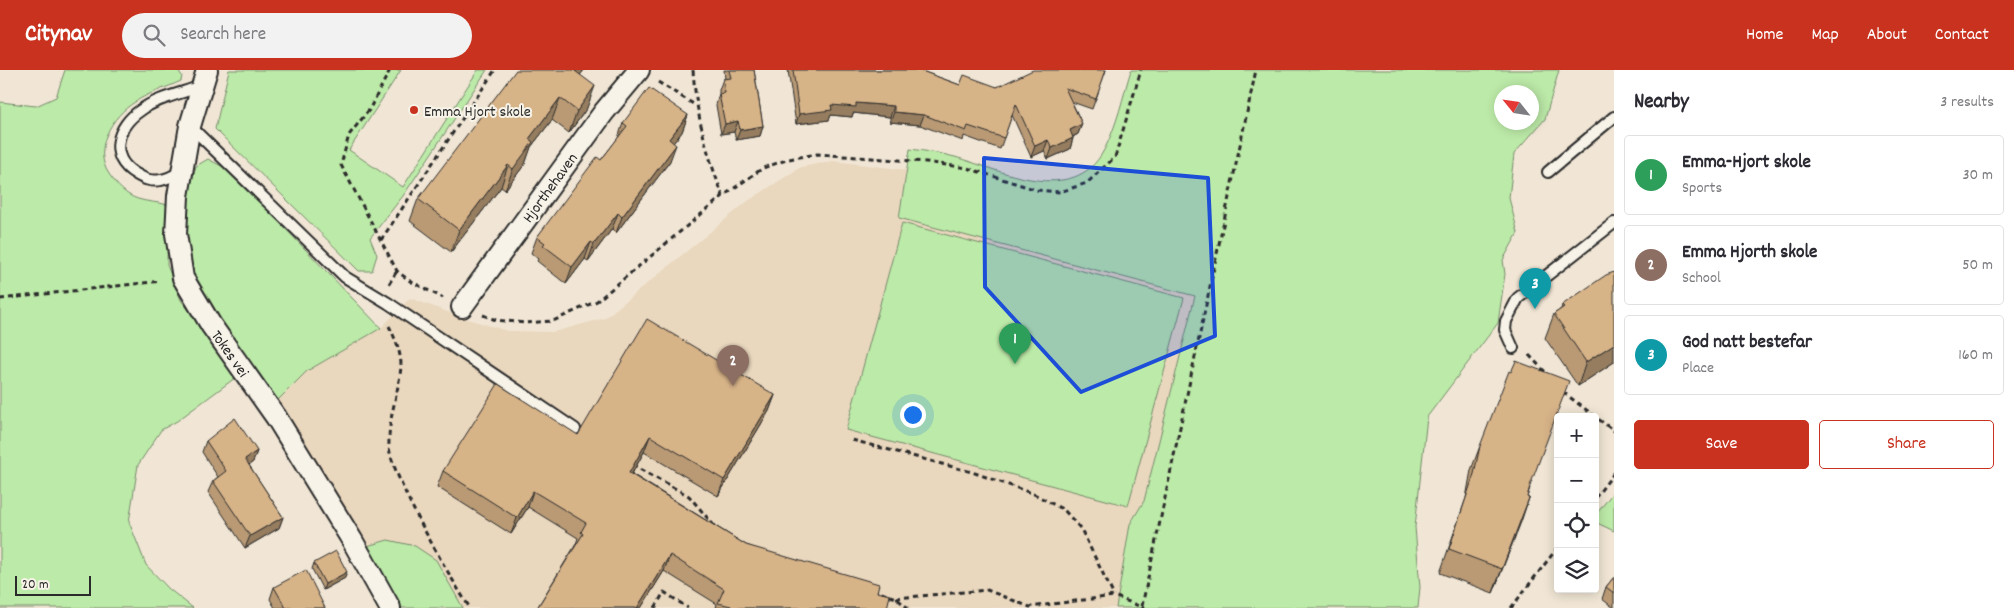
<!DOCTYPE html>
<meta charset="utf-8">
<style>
:root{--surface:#fff;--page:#f2f2f3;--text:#2b2b33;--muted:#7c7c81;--line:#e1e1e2;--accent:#c8321e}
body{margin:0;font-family:Dekko,sans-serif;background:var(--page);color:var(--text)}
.controls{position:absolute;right:15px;bottom:15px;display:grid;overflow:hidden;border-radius:5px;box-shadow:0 2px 12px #0003}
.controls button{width:45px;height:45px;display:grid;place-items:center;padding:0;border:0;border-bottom:1px solid var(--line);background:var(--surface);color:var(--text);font:25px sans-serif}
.compass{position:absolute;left:1494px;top:15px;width:45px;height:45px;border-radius:50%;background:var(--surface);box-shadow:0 2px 12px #0003;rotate:300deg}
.scale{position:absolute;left:15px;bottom:12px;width:76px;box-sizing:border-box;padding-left:5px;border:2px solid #2b2b2b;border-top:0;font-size:14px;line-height:18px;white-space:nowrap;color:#2b2b2b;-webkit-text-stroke:4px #f7f3e8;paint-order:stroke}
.you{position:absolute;left:912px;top:344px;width:18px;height:18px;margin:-12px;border:4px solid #fff;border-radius:50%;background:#1a73e8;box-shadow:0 0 0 8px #1a73e833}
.badge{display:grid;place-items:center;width:32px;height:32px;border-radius:50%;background:var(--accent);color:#fff;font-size:16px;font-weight:700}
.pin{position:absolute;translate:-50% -41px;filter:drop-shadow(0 1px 2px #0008)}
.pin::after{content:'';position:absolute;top:26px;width:18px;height:15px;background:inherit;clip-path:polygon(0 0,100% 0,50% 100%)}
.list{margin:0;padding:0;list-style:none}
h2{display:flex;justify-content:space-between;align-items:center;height:65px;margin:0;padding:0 20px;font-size:21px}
h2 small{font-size:16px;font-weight:400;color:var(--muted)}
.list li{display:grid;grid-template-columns:32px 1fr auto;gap:15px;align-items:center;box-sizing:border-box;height:80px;margin:0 10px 10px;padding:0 10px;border:1px solid var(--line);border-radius:5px}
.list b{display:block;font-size:19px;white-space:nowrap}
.list p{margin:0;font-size:16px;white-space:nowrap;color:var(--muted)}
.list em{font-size:16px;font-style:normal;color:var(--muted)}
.actions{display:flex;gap:10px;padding:15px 20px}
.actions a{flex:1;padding:11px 0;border:1px solid var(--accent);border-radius:5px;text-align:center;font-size:18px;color:var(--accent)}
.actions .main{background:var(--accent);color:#fff}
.icon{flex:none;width:28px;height:28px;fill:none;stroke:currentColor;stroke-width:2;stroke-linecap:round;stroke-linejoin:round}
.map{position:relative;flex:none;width:1614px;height:538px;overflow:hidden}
header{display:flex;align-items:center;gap:30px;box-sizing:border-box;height:70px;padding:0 25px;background:var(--accent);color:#fff}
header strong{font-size:24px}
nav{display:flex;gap:28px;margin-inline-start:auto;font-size:18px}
.search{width:350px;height:45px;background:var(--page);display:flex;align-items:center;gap:12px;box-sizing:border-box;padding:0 18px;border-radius:28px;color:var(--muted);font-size:19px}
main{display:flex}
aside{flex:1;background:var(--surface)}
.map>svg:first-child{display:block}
</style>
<header>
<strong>Citynav</strong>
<div class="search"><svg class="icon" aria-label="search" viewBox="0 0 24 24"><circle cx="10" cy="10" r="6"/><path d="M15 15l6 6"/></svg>Search here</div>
<nav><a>Home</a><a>Map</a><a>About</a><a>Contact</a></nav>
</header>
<main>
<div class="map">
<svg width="1614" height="538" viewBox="0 0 1614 538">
<rect width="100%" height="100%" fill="#f1e6d5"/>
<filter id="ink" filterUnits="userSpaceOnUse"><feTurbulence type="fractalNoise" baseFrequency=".02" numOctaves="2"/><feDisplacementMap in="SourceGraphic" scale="10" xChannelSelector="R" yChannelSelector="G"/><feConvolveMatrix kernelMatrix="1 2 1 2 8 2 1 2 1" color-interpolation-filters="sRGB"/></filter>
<g filter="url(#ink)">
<!-- built -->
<path fill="#e9d7be" d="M833,91L907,100L899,148L1195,226L1144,431L1130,454L1116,538H463L436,490L388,470L367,476L278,330L307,301L381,258L410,228L461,247L507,261L554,262L605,248L748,131L801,97Z"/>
<!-- green -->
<path fill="#bceaa8" stroke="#748a6a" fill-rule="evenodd" d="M65,0H178L182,6L181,11C166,18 148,23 135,32C112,46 92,79 109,104C116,114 125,125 138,129C147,132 158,132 168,135L167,195L181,230L239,305L177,351L161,360L138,395L129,452L146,495L169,519L193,538H0V32L36,36L56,27Z
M229,0H401L349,80L403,117L478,0H487L403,126L370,168L377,185L372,201H359L215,59Z
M1131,0H1559L1545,49L1514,84L1509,128L1518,163L1503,190L1505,204L1498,253L1427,347L1415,457L1420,517L1418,538H1116L1130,454L1144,431L1195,226L899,148L910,79C925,81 940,83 955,87C1000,100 1074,137 1104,80C1117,56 1123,26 1131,0ZM1502,22H1532V52H1502Z
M208,89L229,100L381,258L307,301L278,330L211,243L192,202L186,163L189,122L196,96Z
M902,153L1184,228L1128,436L846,360Z
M1614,421V461L1595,452V446Z
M388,470L415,476L436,490L463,538H401L367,476Z"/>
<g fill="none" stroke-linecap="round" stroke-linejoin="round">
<defs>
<path id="service" d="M190,56L345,207L388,233L575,359
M182,101C175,105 168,109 161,110C151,112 144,109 136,104C107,87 117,56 141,40C157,28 183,23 201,16
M1548,102L1614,47
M1513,278L1505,260L1506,251L1518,228L1614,153"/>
<path id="minor" d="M207,0L190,56L178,126L176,164L183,208L211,255L276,347L352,470L390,538
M462,237L604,42L639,0"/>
</defs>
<!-- service casing -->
<use href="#service" stroke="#2b2b2b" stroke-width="14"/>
<!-- minor casing -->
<use href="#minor" stroke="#2b2b2b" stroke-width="24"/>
<!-- path -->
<path stroke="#2b2b2b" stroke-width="3" stroke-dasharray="5 4" stroke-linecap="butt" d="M390,0L369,40L349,65L341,95L397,201L410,211L443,228
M693,0C696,44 707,85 723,126
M658,12L695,35
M381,170L495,0
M389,214L397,201
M0,229L161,211
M483,245L496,250L525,253L553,251L597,231L723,126L763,98L789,89L817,84L926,92L967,98L1037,120L1060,122L1087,113L1115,87L1141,0
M389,256C395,268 401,282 401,296C399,322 388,348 389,375C389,403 452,511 470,538
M1529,285L1549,306
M1563,322L1614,361
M852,370L972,402L1034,424L1064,440L1081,459L1114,526
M632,395L689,426L716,458
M1595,428L1614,403
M873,520L896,528L908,538
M896,528L987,520L1030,537L1114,526L1144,538
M1142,536L1256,0
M655,538L664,522L688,538
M1511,538L1558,477"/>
<!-- service -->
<use href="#service" stroke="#f7f3e8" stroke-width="10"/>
<!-- minor -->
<use href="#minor" stroke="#f7f3e8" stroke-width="20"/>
</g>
<!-- wall -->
<path fill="#b99a75" stroke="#2b2b2b" d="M584,0L580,5L587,38L569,63L552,50L531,77L525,94L505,120L501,117L451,182L410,151L418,129Z
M724,0H754L763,56L760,66L736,70L734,62L721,64L716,35L719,24V20L723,9H725Z
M788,0H919L960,15L997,17L1106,0L1092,39L1072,32L1082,54L1078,64L1073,67V68L1070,79L1048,89L1044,81L1031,87L1012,45L1000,79L964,66L963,71L920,55L890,52V47L853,43L852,47L831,45L829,50L796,54Z
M688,45L682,62L673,73L670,91L616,163L612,159L588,191L585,189L566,214L537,191L538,189L531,183L537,167L601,90L618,68L623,53Z
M1562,235L1614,292L1578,316L1545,268L1554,244L1561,239Z
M775,325L769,341L718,426L644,382L632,404L746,475L877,522L887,538H716L717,534L664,501L641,538H537L576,474L578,468L528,437L511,464L437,417L443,401L578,365Z
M206,371L257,381L253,392L249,395L283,447L279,458L245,478L208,422L213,411L218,407L202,382Z
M1480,376L1530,418L1527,427L1529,428L1493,523L1440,503L1466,428L1471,400Z
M314,493L345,508L323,520L312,499Z
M1614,507V538L1602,529L1606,517Z
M274,517L325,538H275L270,529Z"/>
<!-- shaded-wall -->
<path fill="#967d5f" stroke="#2b2b2b" d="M576,0H584L567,23Z
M595,16L587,38L569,63L577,41Z
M560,28L552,50L531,77L525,94L505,120L513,99L529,69Z
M856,33L894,36L890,47L853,43L852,47L831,45L829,50L796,54L799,44L831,35Z
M894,42L924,45L920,55L890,52Z
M688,45L682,62L663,86L669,69Z
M738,51L734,62L721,64L725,54Z
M1082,54L1078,64L1066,70L1070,60Z
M763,56L760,66L736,70L740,60Z
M1073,68L1070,79L1048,89L1052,78Z
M1048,70L1044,81L1031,87L1035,76Z
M676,75L670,91L616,163L622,147Z
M508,95L501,117L451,182L459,160Z
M618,143L612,159L588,191L594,174Z
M591,172L585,189L566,214L572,197Z
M1614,274V292L1578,316L1586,292Z
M775,325L769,341L718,426L724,410Z
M650,366L644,382L623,419L629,403Z
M257,381L253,392L240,401L245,389Z
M533,421L528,437L511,464L517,448Z
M1529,428L1521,452L1493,523L1502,499Z
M283,447L279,458L245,478L250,466Z
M670,485L664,501L641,538H637Z
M347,502L345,508L323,520L325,514Z"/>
<!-- building -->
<path fill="#d7b388" stroke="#2b2b2b" d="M516,0H576L575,1L595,16L577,41L560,28L529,69L533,72L513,99L508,95L459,160L418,129Z
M729,0H754L763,56L740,60L738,51L725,54L719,24L725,23L723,9L731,8Z
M793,0H919L960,15L964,5L997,17L1033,0H1106L1096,29L1065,18L1082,54L1070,60L1073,68L1052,78L1048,70L1035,76L1016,34L1004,68L968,56L966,61L924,45L894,42V36L856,33V37L831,35L832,40L799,44Z
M649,18L688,45L669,69L676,75L622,147L618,143L594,174L591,172L572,197L543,175L545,173L537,167L597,87L601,90L627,56L623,53Z
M1614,202V274L1586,292L1554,244L1564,237L1562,235L1606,205Z
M647,249L775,325L724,410L650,366L629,403L746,475L879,514L877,522L890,525L887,538H730L731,536L718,533L724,519L670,485L637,538H537L583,464L581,462L586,453L533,421L517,448L443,401L498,314L578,365Z
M1516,291L1569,311L1530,416L1527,427L1529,428L1502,499L1449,479L1474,404L1480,376L1509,301L1511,302Z
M235,348L257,381L245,389L283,447L250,466L213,411L226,401L206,371Z
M336,481L347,502L325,514L314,493Z
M306,500L325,538H286L274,517Z
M1614,507V523L1606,517Z"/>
</g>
<!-- marked area -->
<path fill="#1d4ed8" fill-opacity="0.2" stroke="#1d4ed8" stroke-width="4" stroke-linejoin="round" d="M984,88L1208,108L1215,266L1081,322L985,217Z"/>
<!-- markers -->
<circle fill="#c8321e" stroke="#f7f3e8" stroke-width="2" cx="414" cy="40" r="5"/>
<g text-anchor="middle" stroke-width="4" stroke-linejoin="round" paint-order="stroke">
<!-- poi labels -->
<g font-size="16" fill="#2b2b2b" stroke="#f7f3e8" text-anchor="start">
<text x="424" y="46">Emma Hjort skole</text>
</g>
<!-- street labels -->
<g font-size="16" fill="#2b2b2b" stroke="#f7f3e8">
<text transform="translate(549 117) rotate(-54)" y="6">Hjorthehaven</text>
<text transform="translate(231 283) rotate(55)" y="6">Tokes vei</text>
</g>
</g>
</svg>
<div class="controls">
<button>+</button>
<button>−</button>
<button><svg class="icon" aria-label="locate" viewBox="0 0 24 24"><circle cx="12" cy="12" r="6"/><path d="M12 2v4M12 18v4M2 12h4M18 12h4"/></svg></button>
<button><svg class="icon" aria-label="layers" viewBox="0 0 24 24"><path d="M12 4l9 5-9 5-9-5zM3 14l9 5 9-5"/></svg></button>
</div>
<svg class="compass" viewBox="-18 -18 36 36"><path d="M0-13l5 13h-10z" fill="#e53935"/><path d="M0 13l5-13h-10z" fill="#7c7c81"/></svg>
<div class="scale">20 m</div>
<div class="you"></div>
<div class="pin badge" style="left:1015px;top:294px;background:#2e9e5b">1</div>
<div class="pin badge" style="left:733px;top:316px;background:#8d6e63">2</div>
<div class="pin badge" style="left:1535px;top:239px;background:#0f9aa8">3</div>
</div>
<aside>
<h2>Nearby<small>3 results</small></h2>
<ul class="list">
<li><span class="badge" style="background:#2e9e5b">1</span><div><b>Emma-Hjort skole</b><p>Sports</p></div><em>30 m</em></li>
<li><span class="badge" style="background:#8d6e63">2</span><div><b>Emma Hjorth skole</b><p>School</p></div><em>50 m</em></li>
<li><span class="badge" style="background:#0f9aa8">3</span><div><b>God natt bestefar</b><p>Place</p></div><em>160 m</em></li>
</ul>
<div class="actions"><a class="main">Save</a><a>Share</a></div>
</aside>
</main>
